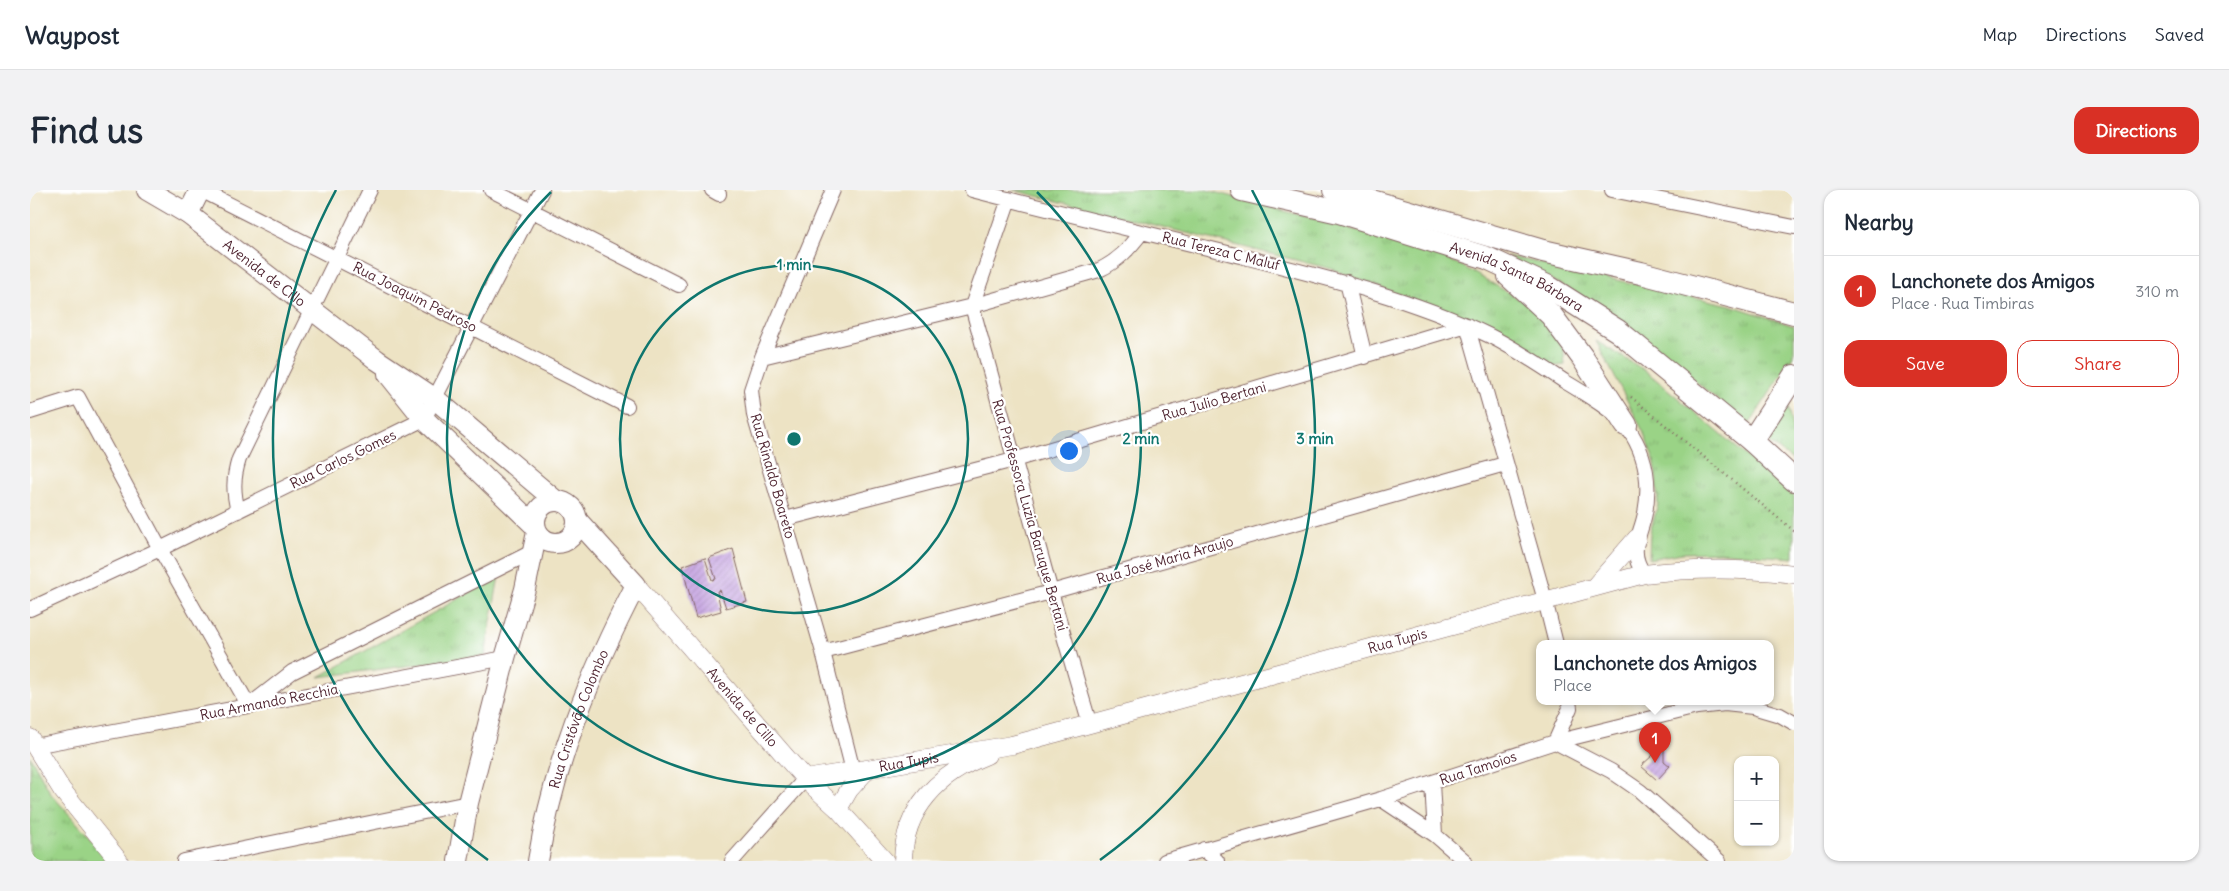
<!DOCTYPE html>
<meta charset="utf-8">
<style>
:root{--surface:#fff;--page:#f2f2f3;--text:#1f2937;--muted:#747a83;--line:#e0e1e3;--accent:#d93025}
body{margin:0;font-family:Delius,sans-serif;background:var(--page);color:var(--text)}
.controls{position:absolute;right:15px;bottom:15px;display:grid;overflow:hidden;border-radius:10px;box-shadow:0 1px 4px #0004}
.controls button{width:45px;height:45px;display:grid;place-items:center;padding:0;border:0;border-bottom:1px solid var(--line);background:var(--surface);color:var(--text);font:25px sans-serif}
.you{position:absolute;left:1038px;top:260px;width:18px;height:18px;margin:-12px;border:4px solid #fff;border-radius:50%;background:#1a73e8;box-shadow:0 0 0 8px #1a73e833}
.badge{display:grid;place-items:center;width:32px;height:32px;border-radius:50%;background:var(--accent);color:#fff;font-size:16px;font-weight:700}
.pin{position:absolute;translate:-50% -41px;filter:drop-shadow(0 1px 2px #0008)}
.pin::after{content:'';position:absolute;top:26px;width:18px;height:15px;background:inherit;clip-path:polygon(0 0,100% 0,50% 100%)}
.popup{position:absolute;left:1506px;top:450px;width:238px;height:65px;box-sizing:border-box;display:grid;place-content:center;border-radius:10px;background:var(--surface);filter:drop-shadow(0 1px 4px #0005);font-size:16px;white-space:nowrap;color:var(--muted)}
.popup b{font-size:19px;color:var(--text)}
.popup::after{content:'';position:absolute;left:50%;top:100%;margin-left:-10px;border:10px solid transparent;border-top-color:var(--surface)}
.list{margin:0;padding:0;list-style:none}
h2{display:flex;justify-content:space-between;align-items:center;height:65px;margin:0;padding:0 20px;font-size:21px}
h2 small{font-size:16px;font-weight:400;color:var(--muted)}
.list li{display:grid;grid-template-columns:32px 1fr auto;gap:15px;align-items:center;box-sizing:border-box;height:70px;padding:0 20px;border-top:1px solid var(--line)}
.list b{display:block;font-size:19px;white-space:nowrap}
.list p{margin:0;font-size:16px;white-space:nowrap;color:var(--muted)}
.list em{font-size:16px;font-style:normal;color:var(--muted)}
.actions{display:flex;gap:10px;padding:15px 20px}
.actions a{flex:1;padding:11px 0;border:1px solid var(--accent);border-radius:15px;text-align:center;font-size:18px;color:var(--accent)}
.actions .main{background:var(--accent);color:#fff}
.map{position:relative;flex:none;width:1764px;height:671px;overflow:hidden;border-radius:15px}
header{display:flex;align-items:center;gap:30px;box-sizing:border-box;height:70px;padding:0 25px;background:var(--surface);border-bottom:1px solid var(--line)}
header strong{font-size:24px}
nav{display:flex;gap:28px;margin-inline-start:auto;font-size:18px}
.intro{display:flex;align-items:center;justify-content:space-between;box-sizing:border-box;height:120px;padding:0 30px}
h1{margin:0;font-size:35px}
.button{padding:12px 22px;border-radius:15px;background:var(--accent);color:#fff;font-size:18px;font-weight:700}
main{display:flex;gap:30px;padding:0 30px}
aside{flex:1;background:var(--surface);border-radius:15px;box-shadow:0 1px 4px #0004}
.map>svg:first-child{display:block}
</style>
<header>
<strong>Waypost</strong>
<nav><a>Map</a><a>Directions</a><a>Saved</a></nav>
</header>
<div class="intro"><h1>Find us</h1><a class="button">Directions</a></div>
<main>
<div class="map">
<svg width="1764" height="671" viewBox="0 0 1764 671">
<defs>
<pattern id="park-tufts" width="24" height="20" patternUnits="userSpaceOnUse" patternTransform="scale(1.25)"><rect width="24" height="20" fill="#9ad386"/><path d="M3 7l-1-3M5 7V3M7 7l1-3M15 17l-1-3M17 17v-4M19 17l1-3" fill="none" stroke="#86b574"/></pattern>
<pattern id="building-hatch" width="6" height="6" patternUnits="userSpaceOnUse" patternTransform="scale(1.25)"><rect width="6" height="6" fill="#be97de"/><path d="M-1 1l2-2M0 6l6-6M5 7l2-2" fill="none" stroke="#9c7bb4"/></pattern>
</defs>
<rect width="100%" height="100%" fill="#fff"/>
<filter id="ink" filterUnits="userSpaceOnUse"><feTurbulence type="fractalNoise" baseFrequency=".02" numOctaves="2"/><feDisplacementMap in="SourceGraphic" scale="10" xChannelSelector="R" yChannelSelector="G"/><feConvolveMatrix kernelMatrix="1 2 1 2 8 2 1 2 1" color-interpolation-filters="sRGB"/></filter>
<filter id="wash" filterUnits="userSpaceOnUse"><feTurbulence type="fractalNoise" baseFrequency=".0096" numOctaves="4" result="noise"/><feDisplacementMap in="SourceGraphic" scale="20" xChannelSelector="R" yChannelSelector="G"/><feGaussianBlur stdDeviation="1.12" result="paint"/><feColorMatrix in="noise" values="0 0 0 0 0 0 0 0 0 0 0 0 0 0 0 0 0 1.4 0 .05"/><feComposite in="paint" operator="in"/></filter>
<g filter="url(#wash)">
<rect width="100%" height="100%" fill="#ede3c4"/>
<!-- park -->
<path fill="url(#park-tufts)" stroke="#727958" d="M983,0H1177L1391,58L1432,76L1503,117L1533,155L1535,175L1517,177L1442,132L1302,79Z
M1477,66L1700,115L1764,136V166L1718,236L1622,154L1565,113Z
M1566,151L1616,181L1764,306V368L1689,362L1652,363L1619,369L1620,343L1628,314L1625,273L1613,241Z
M1757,210L1764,250V271L1734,249Z
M469,386L455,466L289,487Z
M0,566L21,604L81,671H0Z"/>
<g id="blocks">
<!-- building -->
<path fill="url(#building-hatch)" d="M703,359L717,412L696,418L690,400L687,401L691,421L666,428L652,376L675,368L682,390L686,389L679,368Z
M1634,559V571L1640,576L1627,590L1611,576L1623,565L1620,561Z"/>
</g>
</g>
<g filter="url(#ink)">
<use href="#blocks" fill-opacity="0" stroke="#836461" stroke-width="1"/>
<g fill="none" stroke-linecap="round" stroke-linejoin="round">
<defs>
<path id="minor" d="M171,0L597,216
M461,0L649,95
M682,0L689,4
M803,0L732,167L721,200L724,225L793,462L823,581
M942,0C1031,23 1121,44 1210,66C1294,87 1383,109 1460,146C1486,159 1510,175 1534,191C1552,202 1585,221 1597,237C1615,262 1621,292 1615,323C1611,346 1597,360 1614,384
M1582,0L1764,37
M979,9L942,116L1021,402L1060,535
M1317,92L1335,167
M1437,135L1515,410L1526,454
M732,167L942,116L1069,80C1088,71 1099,59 1112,42
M0,222L48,207L130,359L219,516
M208,321C203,302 203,288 209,269L340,0
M755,329L984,270L1437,135
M0,419L130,359L394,229L512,0
M793,462L1021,402L1475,274
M1539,512L1540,518L1525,552L1581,581L1610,601L1689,671
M221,514L262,482L502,362
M4,556L475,468
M1402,593L1405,645
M1351,609L1405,645L1435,671
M1174,659L1187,671
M154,671L438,613
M702,671L775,589
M1135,671L1351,609L1525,552L1667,517L1695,514L1723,517L1750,525L1764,533"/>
<g id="tertiary">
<path id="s1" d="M606,395L775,589L808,619L855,671"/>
<path d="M1566,395L1607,348"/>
<path d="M0,548L32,600L89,671"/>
<path id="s2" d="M775,589L982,555L1614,384C1664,378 1713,378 1764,384"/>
<path d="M808,619L819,600L837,580"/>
<path d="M873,671C874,618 909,584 957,565"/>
</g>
<g id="secondary">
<path id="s3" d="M117,0L158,24L347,170L404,208L526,311"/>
<path d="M158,24L170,0"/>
<path d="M358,184L394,229L505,336"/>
<circle cx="526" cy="332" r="21"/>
<path d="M428,671L438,613L475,468L495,399L507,342"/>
<path id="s4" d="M508,671C524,573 560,483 606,395L547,330"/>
</g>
<g id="primary">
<path id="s5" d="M1212,0L1309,22L1457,68L1517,96L1588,141L1722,251L1764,290"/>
<path d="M1304,0L1513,61L1611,83L1764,123"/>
<path d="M1479,86L1521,125L1552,167L1596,235"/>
<path d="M1722,251L1764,186"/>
</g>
</defs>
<!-- minor casing -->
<use href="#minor" stroke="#836461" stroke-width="16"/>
<!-- tertiary casing -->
<use href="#tertiary" stroke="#836461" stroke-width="19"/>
<!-- secondary casing -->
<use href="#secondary" stroke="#836461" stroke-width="22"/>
<!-- primary casing -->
<use href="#primary" stroke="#836461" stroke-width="24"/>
<!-- path -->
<path stroke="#836461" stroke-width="2.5" stroke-dasharray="1 4" stroke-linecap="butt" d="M1601,207L1764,341"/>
<!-- minor -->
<use href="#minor" stroke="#fff" stroke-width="14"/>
<!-- tertiary -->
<use href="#tertiary" stroke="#fff" stroke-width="18"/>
<!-- secondary -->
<use href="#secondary" stroke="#fff" stroke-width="20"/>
<!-- primary -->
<use href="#primary" stroke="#fff" stroke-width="22"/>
</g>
</g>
<!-- distance rings -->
<g fill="none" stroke="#0f766e" stroke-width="2.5">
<circle cx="764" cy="249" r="174"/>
<path d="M1007 2A347 347 0 1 1 521 2"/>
<path d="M458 670A521 521 0 0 1 306 0M1222 0A521 521 0 0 1 1070 670"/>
</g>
<g text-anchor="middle" stroke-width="4.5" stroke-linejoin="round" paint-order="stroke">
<!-- street labels -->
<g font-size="14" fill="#4a1f2b" stroke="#fff">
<text transform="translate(1191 61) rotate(14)" y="5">Rua Tereza C Maluf</text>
<text dy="5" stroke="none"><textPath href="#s3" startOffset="144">Avenida de Cillo</textPath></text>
<text dy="5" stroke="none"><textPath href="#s5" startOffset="289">Avenida Santa Bárbara</textPath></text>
<text transform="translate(385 107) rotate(27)" y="5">Rua Joaquim Pedroso</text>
<text transform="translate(1184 211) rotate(-16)" y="5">Rua Julio Bertani</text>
<text transform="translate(313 269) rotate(-26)" y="5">Rua Carlos Gomes</text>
<text transform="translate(743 286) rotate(74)" y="5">Rua Rinaldo Boareto</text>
<text transform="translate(1000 325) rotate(74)" y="5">Rua Professora Luzia Baruque Bertani</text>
<text transform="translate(1135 370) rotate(-16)" y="5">Rua José Maria Araujo</text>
<text dy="5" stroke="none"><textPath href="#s2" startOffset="609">Rua Tupis</textPath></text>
<text transform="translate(239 512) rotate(-11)" y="5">Rua Armando Recchia</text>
<text dy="5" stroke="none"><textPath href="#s1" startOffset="162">Avenida de Cillo</textPath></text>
<text dy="5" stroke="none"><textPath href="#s4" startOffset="148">Rua Cristóvão Colombo</textPath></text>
<text dy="5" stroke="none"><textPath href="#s2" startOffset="105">Rua Tupis</textPath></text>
<text transform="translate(1448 578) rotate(-18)" y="5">Rua Tamoios</text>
</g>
</g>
<circle cx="764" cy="249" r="8" fill="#0f766e" stroke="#fff" stroke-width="2.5"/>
<g font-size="15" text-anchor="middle" font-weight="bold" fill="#0f766e" stroke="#fff" stroke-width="4.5" stroke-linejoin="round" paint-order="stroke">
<text x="764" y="80">1 min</text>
<text x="1111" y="254">2 min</text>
<text x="1285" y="254">3 min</text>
</g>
</svg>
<div class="controls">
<button>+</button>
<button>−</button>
</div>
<div class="you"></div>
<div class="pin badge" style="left:1625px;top:573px">1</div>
<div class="popup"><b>Lanchonete dos Amigos</b>Place</div>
</div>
<aside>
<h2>Nearby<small></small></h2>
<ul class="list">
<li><span class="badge">1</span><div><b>Lanchonete dos Amigos</b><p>Place · Rua Timbiras</p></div><em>310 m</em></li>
</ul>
<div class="actions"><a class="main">Save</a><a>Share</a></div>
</aside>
</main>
